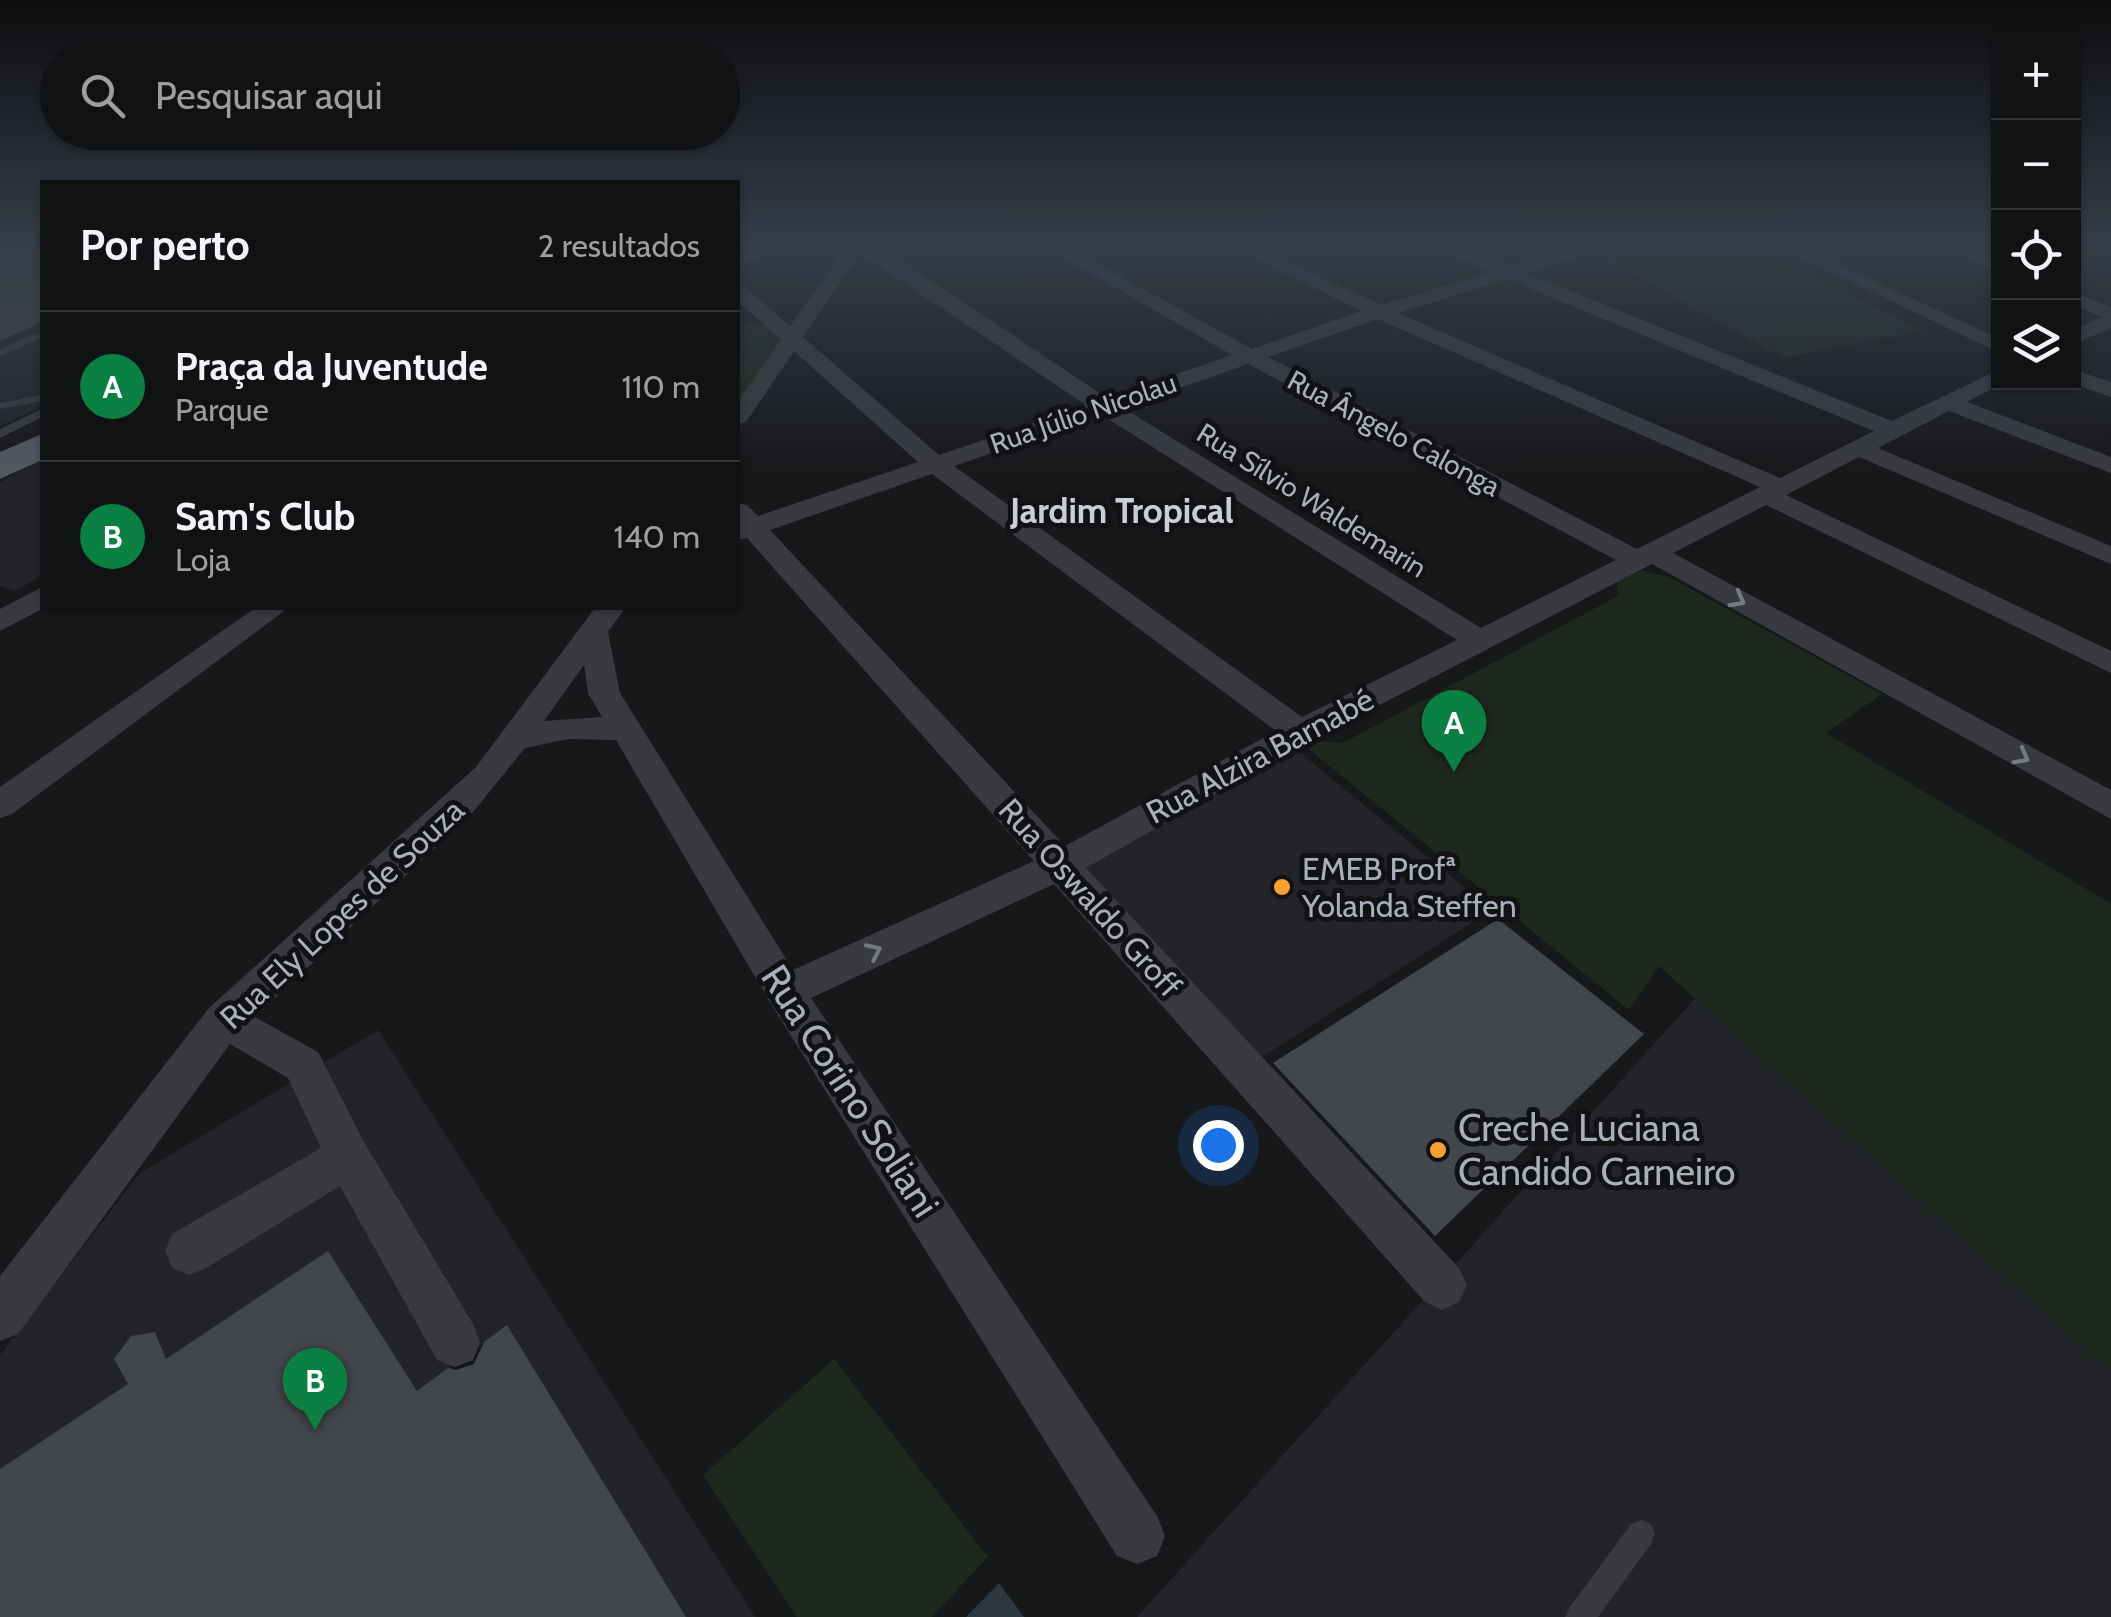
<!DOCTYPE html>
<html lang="pt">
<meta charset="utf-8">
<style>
:root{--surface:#111214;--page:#1e2022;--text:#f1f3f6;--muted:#9c9ea0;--line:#303234;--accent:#0b8043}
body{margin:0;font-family:Cabin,sans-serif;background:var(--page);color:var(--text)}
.controls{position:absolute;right:30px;top:30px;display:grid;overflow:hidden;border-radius:0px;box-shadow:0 2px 8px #0004}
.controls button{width:90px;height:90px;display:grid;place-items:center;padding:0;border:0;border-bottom:2px solid var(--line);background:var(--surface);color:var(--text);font:50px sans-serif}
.you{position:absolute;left:1218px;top:1145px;width:35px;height:35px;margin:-25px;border:8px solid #fff;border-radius:50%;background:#1a73e8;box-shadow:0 0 0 15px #1a73e833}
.badge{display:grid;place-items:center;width:65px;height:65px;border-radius:50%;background:var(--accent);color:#fff;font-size:32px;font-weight:700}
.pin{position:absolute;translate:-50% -82px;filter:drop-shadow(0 2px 5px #0008)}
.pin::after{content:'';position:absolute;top:52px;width:35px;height:30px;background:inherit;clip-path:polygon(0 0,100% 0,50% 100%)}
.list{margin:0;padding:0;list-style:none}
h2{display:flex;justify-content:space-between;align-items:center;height:130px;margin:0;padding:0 40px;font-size:42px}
h2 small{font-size:32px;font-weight:400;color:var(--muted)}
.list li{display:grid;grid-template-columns:65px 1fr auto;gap:30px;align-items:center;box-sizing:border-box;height:150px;padding:0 40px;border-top:2px solid var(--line)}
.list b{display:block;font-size:38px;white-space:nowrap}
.list p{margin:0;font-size:32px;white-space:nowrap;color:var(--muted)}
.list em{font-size:32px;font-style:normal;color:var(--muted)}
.icon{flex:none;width:55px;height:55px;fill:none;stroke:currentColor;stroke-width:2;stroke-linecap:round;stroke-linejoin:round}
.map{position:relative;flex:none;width:2111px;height:1617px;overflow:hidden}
.search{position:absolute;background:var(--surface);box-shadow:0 2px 8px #0004;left:40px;top:40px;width:700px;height:110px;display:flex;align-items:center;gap:25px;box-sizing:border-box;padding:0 35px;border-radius:55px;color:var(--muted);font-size:38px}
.panel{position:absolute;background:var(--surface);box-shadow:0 2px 8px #0004;left:40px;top:180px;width:700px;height:430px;border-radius:0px}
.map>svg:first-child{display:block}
</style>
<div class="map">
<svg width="2111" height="1617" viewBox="0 0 2111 1617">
<rect width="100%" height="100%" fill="#17181a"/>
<!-- built -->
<path fill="#232427" d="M0,243H42V406L0,426Z
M42,459V575L16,591L0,586V482Z
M1298,751L1492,910L1256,1061L1081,863Z
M1700,993L2111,1364V1617H1137Z
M378,1030L755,1617H686L507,1326L417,1391L0,1469V1355L140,1173Z"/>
<!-- green -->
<path fill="#1f281f" d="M1708,243H1744L1925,331L1782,358L1606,258Z
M738,323H764L785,340L738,402Z
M1642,571L1669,577L1882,694L1826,733L2111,904V1372L1659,966L1629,1010L1310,750L1308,740L1343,743L1618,596L1616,579Z
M834,1359L988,1557L932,1617H797L703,1475Z"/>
<!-- water -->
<path fill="#2d383e" d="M999,1583L1024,1617H966Z"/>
<!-- building -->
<path fill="#43464a" d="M0,243H42V322L0,341Z
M1498,919L1644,1034L1435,1236L1273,1063Z
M328,1251L417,1391L448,1368L456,1370L474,1364L484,1342L507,1325L686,1617H0V1469L128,1384L114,1359L131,1336L155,1332L166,1359Z"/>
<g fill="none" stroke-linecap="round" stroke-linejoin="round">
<!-- lane -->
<path fill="#383a3f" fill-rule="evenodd" d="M42,331V338L0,356V349Z
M42,395V401L0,409V403Z
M42,409V417L0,438V429Z
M1641,1520L1651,1524L1655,1534L1651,1544L1598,1617H1565L1570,1607L1631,1524Z"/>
<!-- street -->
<path fill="#383a3f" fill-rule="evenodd" d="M779,243H808L738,265V253Z
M849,243H875L1107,398L1232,355L1038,243H1060L1252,349L1361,311L1225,243H1248L1381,305L1490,272L1428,243H1452L1509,266L1584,243H1611L1608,247L1526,273L1892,421L1998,370V382H2004L1967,402L2111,457V473L1949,411L1878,448L2111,546V564L1859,457L1786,495L2111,651V673L1766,505L1673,553L2111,790V819L1652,564L1312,740L1086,868L1459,1268L1467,1285L1459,1302L1442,1310L1425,1302L1054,884L811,998L1157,1516L1165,1536L1157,1556L1137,1564L1117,1556L771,1004L616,740L568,739L525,748L473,812L255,1017L318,1052L364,1142L473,1324L480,1342L473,1360L455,1367L437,1360L340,1186L206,1268L189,1275L172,1268L165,1251L172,1234L321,1148L288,1078L230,1044L18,1334L0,1341V1276L209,1008L476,767L595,608H625L608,632L620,693L793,970L1034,861L747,538L738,540V503L747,505L758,516L918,462L794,351L746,422L738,424V401L781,340L738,301V285L745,287L790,326ZM862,251L866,257L1086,405L939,455L803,337ZM1507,279L1874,431L1780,478L1398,313ZM1378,319L1760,487L1637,549L1268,357ZM1248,364L1616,560L1481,628L1123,408ZM1102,415L1457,640L1302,717L954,466ZM932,474L1276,731L1065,846L770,530ZM584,665L588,693L602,717L544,721Z
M1769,243H1792L1998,338V352Z
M1933,243H1957L1998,259V272Z
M2074,292L2111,307V328L2074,344V330L2101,317L2074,305Z
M2074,370L2111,382V397L2068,382H2074Z
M42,587L44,608L0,631V609Z
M255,608H288L12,814L0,818V787Z"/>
<!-- primary -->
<path fill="#54575e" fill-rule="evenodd" d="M42,434V460L0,479V452Z"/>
</g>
<!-- one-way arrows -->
<defs><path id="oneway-chevron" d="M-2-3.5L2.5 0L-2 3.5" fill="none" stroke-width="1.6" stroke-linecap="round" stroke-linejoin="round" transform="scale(2.5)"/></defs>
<g stroke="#767b83">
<use href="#oneway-chevron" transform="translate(1738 600) rotate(29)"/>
<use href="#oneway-chevron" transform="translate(2022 757) rotate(29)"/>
<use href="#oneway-chevron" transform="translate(874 951) rotate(-25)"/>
</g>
<!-- sky -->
<linearGradient id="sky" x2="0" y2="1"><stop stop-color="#0d0d0e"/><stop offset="0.52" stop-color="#363d49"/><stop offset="1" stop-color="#363d49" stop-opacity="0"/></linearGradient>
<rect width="2111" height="469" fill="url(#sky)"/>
<!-- markers -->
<g fill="#f9a030" stroke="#121215" stroke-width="4">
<circle cx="1282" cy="887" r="10"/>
<circle cx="1438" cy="1150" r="10"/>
</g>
<g text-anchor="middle" stroke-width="10" stroke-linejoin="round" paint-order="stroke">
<!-- far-street labels -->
<g font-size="28" fill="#a9b0ba" stroke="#121215">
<text transform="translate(1083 413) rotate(-19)" y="10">Rua Júlio Nicolau</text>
<text transform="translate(1394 433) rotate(28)" y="10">Rua Ângelo Calonga</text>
<text transform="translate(1312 500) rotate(32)" y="10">Rua Sílvio Waldemarin</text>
</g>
<!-- street labels -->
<g font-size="32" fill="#a9b0ba" stroke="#121215">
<text transform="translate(1260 756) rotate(-28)" y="11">Rua Alzira Barnabé</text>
<text transform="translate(1090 898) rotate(48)" y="11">Rua Oswaldo Groff</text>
<text transform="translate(342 914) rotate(-43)" y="11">Rua Ely Lopes de Souza</text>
</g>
<!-- poi labels -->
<g font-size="32" fill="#a9b0ba" stroke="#121215" text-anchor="start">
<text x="1302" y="880">EMEB Profª<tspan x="1302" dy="37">Yolanda Steffen</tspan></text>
</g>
<!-- far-district labels -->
<g font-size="35" font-weight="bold" fill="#caced6" stroke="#121215">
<text x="1122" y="523">Jardim Tropical</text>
</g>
<!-- near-street labels -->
<g font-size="38" fill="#a9b0ba" stroke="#121215">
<text transform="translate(850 1091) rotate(57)" y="13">Rua Corino Soliani</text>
</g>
<!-- near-poi labels -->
<g font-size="38" fill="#a9b0ba" stroke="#121215" text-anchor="start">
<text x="1458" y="1141">Creche Luciana<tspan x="1458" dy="44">Candido Carneiro</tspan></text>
</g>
</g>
</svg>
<div class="controls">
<button>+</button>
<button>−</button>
<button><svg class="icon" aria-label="locate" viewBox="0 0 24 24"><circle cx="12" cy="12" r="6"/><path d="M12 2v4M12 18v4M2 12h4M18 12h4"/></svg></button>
<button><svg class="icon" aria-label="layers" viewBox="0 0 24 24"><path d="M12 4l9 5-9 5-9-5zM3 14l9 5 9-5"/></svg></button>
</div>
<div class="you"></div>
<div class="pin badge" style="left:1454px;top:772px">A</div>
<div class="pin badge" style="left:315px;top:1430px">B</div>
<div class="search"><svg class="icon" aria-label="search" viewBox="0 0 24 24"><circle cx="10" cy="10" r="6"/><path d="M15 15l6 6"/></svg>Pesquisar aqui</div>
<section class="panel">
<h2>Por perto<small>2 resultados</small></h2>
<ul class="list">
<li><span class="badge">A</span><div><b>Praça da Juventude</b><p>Parque</p></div><em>110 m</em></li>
<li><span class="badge">B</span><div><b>Sam's Club</b><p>Loja</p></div><em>140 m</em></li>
</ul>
</section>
</div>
